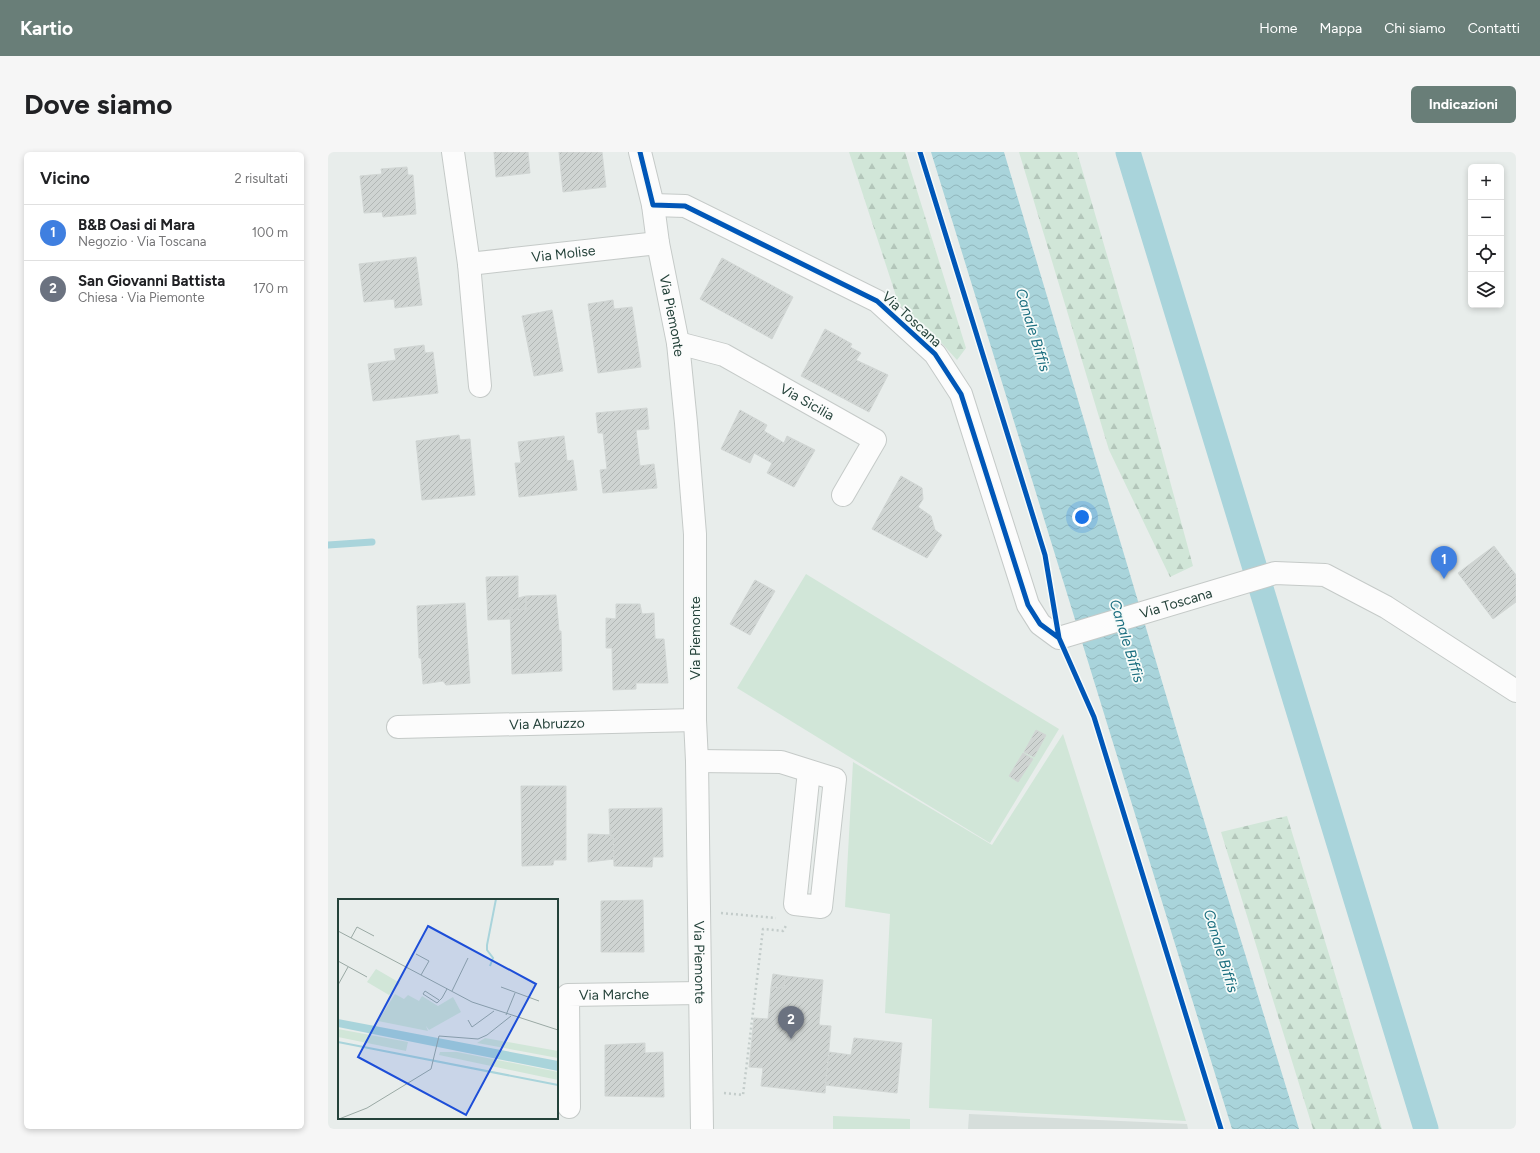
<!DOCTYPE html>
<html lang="it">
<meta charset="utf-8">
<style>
:root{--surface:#fff;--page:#f6f6f6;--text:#202124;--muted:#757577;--line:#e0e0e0;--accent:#697e78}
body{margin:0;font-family:Figtree,sans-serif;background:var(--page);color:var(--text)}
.controls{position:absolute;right:12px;top:12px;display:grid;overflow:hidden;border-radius:6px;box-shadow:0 2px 6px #0003}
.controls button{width:36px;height:36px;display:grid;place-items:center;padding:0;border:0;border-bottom:1px solid var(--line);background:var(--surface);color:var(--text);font:20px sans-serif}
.you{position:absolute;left:754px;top:365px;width:14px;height:14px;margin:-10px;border:3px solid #fff;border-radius:50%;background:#1a73e8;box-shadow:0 0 0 6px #1a73e833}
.badge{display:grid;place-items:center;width:26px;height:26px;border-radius:50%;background:var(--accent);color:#fff;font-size:13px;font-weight:700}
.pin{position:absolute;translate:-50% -33px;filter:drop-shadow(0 1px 2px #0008)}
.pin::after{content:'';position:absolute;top:21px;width:14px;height:12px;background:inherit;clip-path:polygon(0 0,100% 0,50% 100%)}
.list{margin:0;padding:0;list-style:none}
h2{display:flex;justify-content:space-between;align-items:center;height:52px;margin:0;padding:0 16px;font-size:17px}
h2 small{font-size:13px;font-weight:400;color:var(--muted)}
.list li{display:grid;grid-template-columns:26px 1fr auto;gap:12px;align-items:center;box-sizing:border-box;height:56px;padding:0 16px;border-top:1px solid var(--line)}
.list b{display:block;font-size:15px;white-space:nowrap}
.list p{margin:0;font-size:13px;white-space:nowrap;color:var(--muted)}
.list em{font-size:13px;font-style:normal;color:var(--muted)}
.icon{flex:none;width:22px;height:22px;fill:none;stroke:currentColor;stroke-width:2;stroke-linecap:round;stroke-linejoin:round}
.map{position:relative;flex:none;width:1188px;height:977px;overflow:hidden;border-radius:6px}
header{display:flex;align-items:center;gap:24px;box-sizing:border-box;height:56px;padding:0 20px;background:var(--accent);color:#fff}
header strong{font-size:19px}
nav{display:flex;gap:22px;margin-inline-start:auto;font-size:14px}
.intro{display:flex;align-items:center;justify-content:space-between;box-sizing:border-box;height:96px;padding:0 24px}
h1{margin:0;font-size:28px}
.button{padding:10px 18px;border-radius:6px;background:var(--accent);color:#fff;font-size:14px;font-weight:700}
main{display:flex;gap:24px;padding:0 24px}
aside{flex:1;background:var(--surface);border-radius:6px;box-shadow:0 2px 6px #0003}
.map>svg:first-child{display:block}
</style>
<header>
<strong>Kartio</strong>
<nav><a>Home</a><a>Mappa</a><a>Chi siamo</a><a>Contatti</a></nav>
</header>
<div class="intro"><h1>Dove siamo</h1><a class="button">Indicazioni</a></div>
<main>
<aside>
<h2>Vicino<small>2 risultati</small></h2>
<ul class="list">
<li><span class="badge" style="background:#3f7fe0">1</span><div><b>B&amp;B Oasi di Mara</b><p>Negozio · Via Toscana</p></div><em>100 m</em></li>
<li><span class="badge" style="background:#6b7280">2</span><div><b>San Giovanni Battista</b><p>Chiesa · Via Piemonte</p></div><em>170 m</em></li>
</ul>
</aside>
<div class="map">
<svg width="1188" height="977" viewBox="0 0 1188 977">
<defs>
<pattern id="forest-firs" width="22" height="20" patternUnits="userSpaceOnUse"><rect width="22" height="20" fill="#d1e6d8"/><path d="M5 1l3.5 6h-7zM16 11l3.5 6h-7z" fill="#b3c6ba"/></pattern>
<pattern id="water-waves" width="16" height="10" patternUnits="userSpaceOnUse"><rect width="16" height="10" fill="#a9d4db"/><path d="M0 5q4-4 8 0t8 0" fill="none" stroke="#91b7bd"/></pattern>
<pattern id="building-hatch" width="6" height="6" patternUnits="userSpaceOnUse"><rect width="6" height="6" fill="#cfd4d2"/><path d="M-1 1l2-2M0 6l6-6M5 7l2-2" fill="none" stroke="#b2b7b5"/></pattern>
</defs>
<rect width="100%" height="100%" fill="#e8edeb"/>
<!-- built -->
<path fill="#d6dedb" d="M641,962L859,972L860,977H640Z"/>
<!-- green -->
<path fill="#d1e6d8" d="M478,422L731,577L662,691L409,536Z
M735,582L858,969L601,956L604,867L557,861L562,762L517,755L525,610L664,693Z
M505,964L582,967V977H505Z"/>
<!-- forest -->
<path fill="url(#forest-firs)" d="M521,0H577L638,196L629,208L600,176L571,153Z
M691,0H749L804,189L865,414L842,425L781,298Z
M959,664L1054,977H985L893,680Z"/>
<!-- water -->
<path fill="url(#water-waves)" d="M603,0H676L858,610L971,977H904Z"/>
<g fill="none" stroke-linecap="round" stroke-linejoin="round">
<!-- stream -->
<path stroke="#a9d4db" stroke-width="7" d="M0,393L44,390"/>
<!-- canal -->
<path stroke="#a9d4db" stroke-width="25" d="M800,0L1098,977"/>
</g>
<!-- building -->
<path fill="url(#building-hatch)" stroke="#d1d6d4" d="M166,0H200L202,21L168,25Z
M231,0H274L278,35L235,40Z
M79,15L80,23H85L88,62L55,65L54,60L36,61L32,24L54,22L53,17Z
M88,105L94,153L67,156L66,147L36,150L31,112Z
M394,106L465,145L444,187L372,147Z
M285,148L286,157L304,155L313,215L270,221L260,152Z
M224,158L235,219L206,224L194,164Z
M497,177L524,192L522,195L533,201L528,208L560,223L541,260L473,224Z
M96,193L97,201L105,200L110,241L45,249L40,212L68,208L66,197Z
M319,256L321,277L308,278L312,314L326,312L329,336L275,341L272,318L279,317L275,281H270L268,261Z
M412,258L439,273L436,279L456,291L459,284L487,298L466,335L439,321L444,311L426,301L422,311L393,297Z
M131,283L132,288L142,287L147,343L94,348L88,289Z
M236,284L239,309L245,308L249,338L191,345L187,311H193L190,290Z
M573,324L594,336L595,347L590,355L603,364L607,378L614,383L599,406L544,377Z
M1166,394L1188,423V450L1165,467L1130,421Z
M190,424V446L198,444V457L182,458V467L160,468L158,425Z
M427,428L447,439L422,483L402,472Z
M228,443L231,479H233L234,519L184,522L182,458L198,457V444Z
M137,451L142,531L118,533L115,529L95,532L93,506H91L89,454Z
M288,452H312L314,462L326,461L327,487H336L340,531H308V537L285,538L284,496H278V466L288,467Z
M708,578L718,583L706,605L696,600Z
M695,601L705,607L690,630L681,624Z
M193,634H238V708H226L225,713L194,714Z
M334,656L335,705H325L324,715L286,714L285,683L282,684L281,657Z
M260,682L285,683L286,707L260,710Z
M315,748L316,800H273V749Z
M445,822L457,824L456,836L443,835Z
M457,824L495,828L491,873L503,874L497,941L433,934L435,916L421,915L426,866L440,867L443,835L456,836Z
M526,886L574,891L569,941L497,933L501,900L523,903Z
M317,891V901L335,900L336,945L277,944V893Z"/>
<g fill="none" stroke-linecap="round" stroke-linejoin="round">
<defs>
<g id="minor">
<path d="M125,0L141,112L152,234"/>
<path id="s1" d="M312,0L325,53L330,91L350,191L358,271L367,382V568L369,609L374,977"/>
<path id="s2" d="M325,53L357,54L549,149L607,202L633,242L700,453L712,472L731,486L947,421L997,423L1058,455L1188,539"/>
<path id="s3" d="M141,112L330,91"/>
<path id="s4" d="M350,191L396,203L547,288L515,343"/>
<path id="s5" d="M70,575L367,568"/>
<path d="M369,609L453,610L507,627L493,755L467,752L481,619"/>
<path id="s6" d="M241,955L240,843L372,841"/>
</g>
</defs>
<!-- minor casing -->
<use href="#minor" stroke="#c5cac8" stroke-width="24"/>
<!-- path -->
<path stroke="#c3ccca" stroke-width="2.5" stroke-dasharray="2 3" stroke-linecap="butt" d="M393,761L448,766
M396,941L415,943L435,777L455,779L459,772"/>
<!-- minor -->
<use href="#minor" stroke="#fcfcfc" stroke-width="22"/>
<defs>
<path id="cycleway" d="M312,0L325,53L357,54L549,149L607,202L633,242L700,453L712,472L731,486
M592,0L717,403L731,486L766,565L893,977"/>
</defs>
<!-- cycleway casing -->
<use href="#cycleway" stroke="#f7fbf9" stroke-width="8"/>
<!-- cycleway -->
<use href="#cycleway" stroke="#0057b8" stroke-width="5"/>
</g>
<g text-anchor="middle" stroke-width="3.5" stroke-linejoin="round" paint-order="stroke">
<!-- street labels -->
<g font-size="14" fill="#24423a" stroke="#f7fbf9">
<text dy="5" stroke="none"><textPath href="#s3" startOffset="95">Via Molise</textPath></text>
<text dy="5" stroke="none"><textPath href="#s1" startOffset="167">Via Piemonte</textPath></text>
<text transform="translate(584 167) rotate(42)" y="5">Via Toscana</text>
<text dy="5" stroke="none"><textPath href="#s4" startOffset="143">Via Sicilia</textPath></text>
<text dy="5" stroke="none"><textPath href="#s2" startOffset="762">Via Toscana</textPath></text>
<text transform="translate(367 486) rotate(-90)" y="5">Via Piemonte</text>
<text dy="5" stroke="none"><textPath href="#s5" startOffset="149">Via Abruzzo</textPath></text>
<text dy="5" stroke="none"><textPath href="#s1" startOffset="815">Via Piemonte</textPath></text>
<text dy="5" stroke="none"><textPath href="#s6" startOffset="158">Via Marche</textPath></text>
</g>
<!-- water labels -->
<g font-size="15" font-style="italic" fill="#1c6f80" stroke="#f7fbf9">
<text transform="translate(705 178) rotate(73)" y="5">Canale Biffis</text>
<text transform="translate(799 489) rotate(73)" y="5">Canale Biffis</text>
<text transform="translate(893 799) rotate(73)" y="5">Canale Biffis</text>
</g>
</g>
<!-- overview -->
<g transform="translate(10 747)">
<rect width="220" height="220" fill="#e8edeb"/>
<path d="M38,70L62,84L51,96L29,83ZM57,95L66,100L70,96L81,102L84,97L100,107L115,98L123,113L91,131L88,127L90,132L40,122Z" fill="#d1e6d8"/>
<path d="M0,130L70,143L68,152L0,138ZM147,139L220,152V159L139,144ZM102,153H119L220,173V181L101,156Z" fill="#d1e6d8"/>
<path d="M0,120L220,162V172L0,128Z" fill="#a9d4db"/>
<path fill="none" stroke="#a9d4db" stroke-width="2" d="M152,67L155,59L149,51V46L158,0M0,143L220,186"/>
<path fill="none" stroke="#9aa9a4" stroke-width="1" d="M0,32L134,103L220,131M13,39L19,28L36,37M78,55L91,62L83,76M0,62L29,78M0,86L10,68M163,88L201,102M114,92L130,59M101,101L87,92L85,95L99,104L104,99L109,90M168,116L177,94M130,121L134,128L156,112M1,220L29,209L93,170L101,137L140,140L149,136L173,117"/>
<path fill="#1d4ed8" fill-opacity="0.15" stroke="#1d4ed8" stroke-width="2" d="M90,27L198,85L128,216L20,158Z"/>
<rect width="220" height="220" fill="none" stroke="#24423a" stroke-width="2"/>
</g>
</svg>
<div class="controls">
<button>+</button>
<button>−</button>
<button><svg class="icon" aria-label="locate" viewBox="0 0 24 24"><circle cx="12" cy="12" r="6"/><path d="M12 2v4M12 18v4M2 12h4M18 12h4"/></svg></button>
<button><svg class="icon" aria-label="layers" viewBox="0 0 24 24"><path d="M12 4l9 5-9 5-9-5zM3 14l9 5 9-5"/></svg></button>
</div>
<div class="you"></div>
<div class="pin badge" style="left:1116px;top:427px;background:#3f7fe0">1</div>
<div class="pin badge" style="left:463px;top:887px;background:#6b7280">2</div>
</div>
</main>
